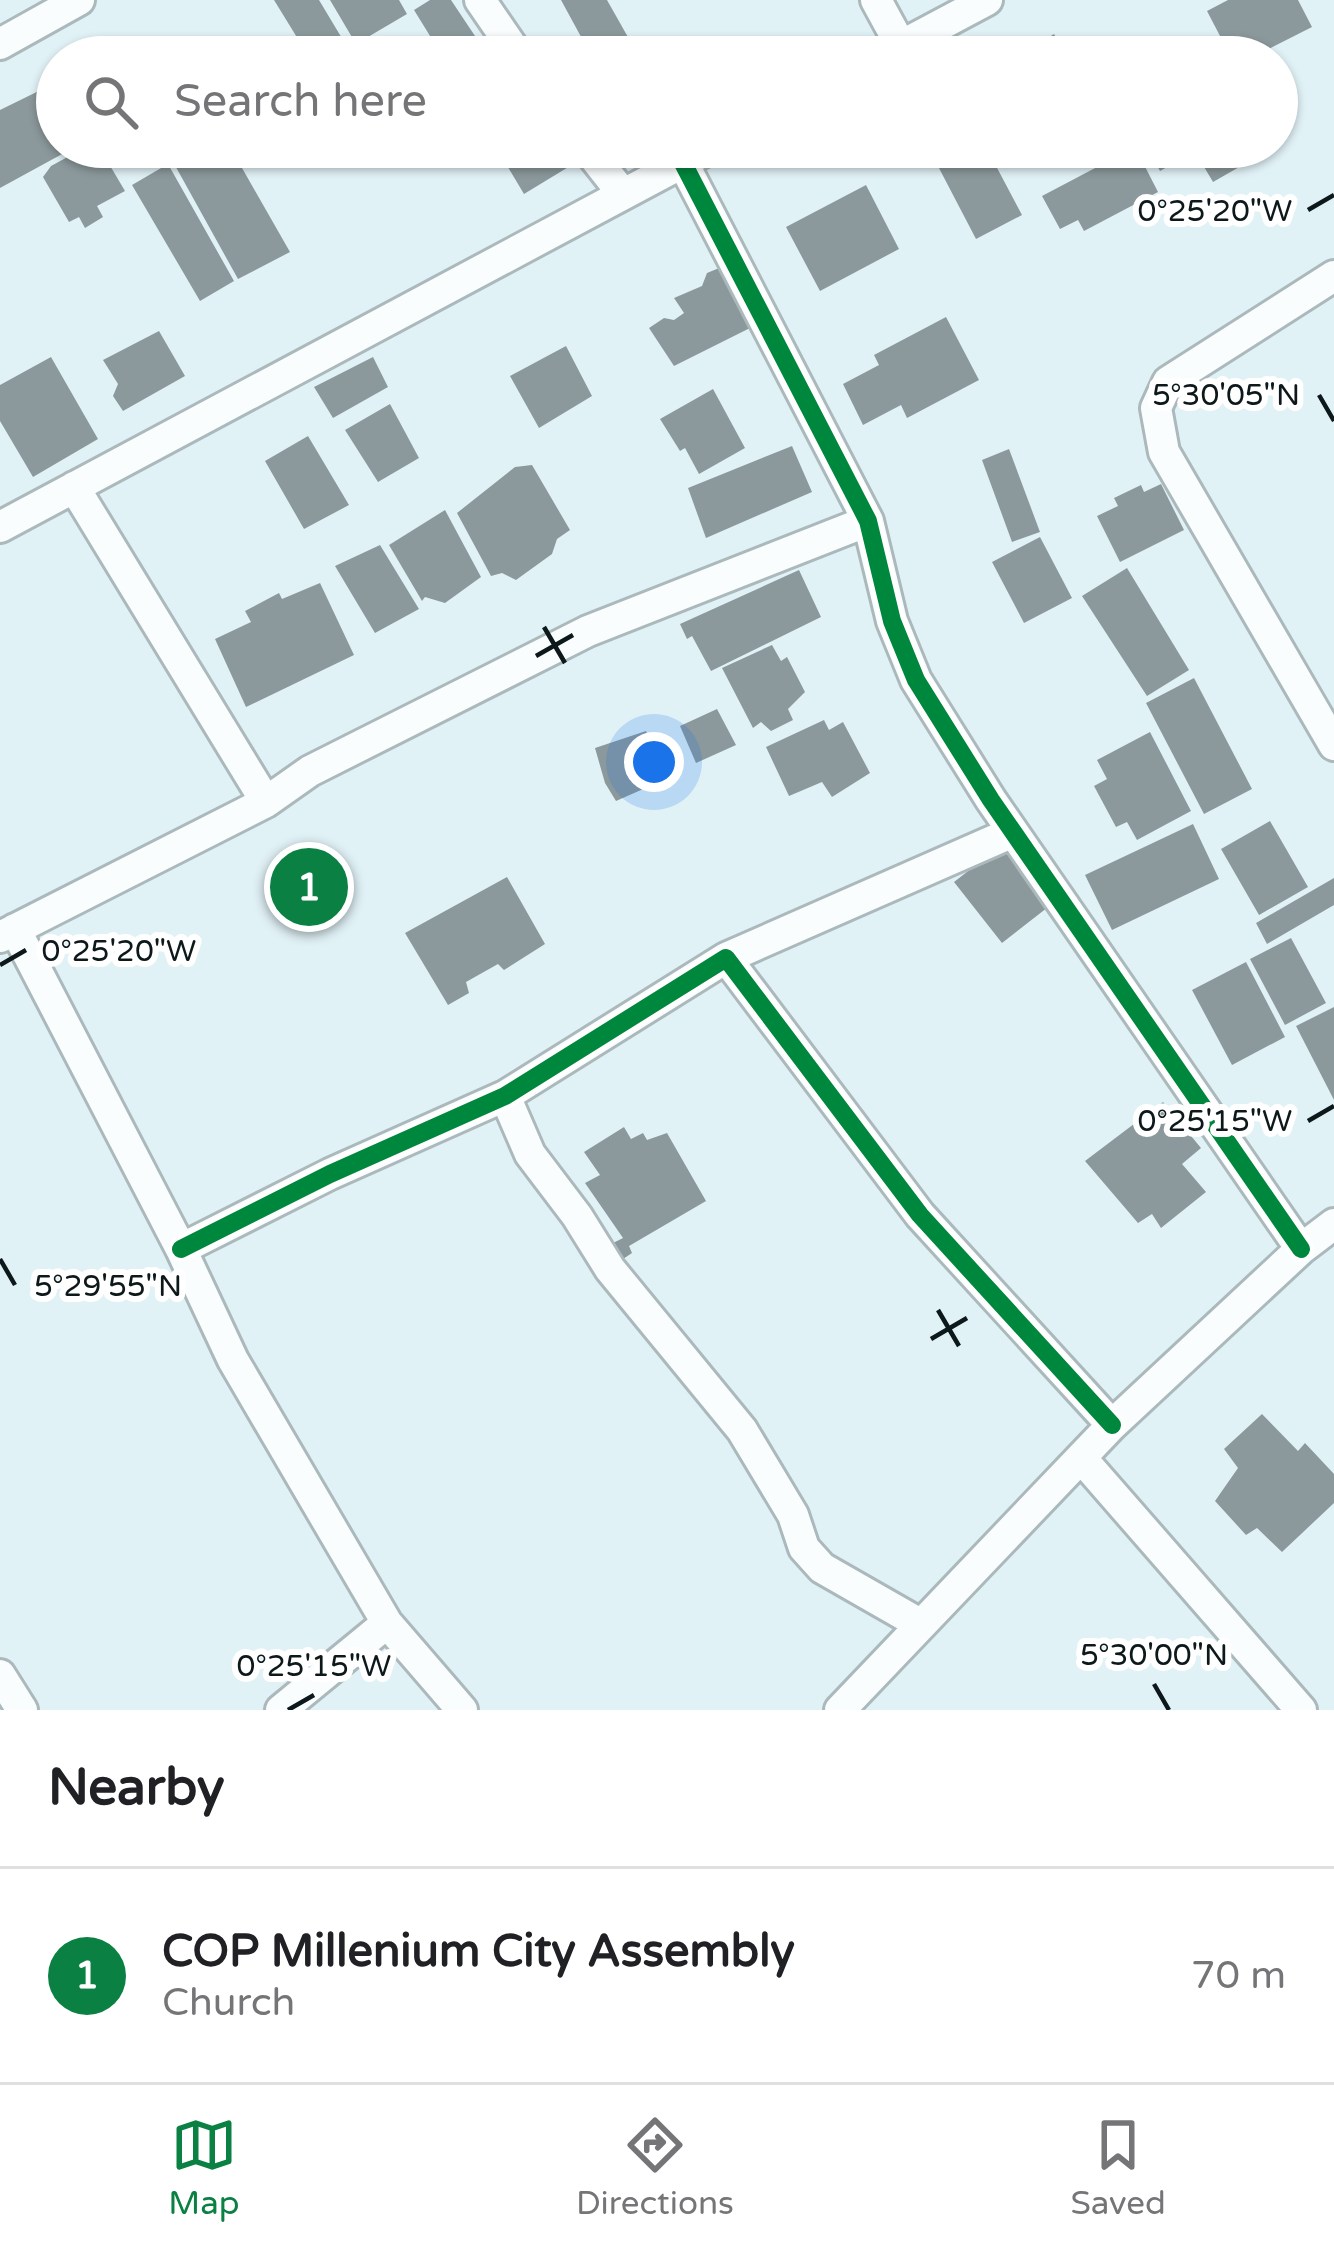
<!DOCTYPE html>
<meta charset="utf-8">
<style>
:root{--surface:#fff;--page:#f2f2f2;--text:#202124;--muted:#757577;--line:#e0e0e0;--accent:#0b8043}
body{margin:0;font-family:"Varela Round",sans-serif;background:var(--page);color:var(--text)}
.you{position:absolute;left:654px;top:762px;width:42px;height:42px;margin:-30px;border:9px solid #fff;border-radius:50%;background:#1a73e8;box-shadow:0 0 0 18px #1a73e833}
.badge{display:grid;place-items:center;width:78px;height:78px;border-radius:50%;background:var(--accent);color:#fff;font-size:39px;font-weight:700}
.pin{position:absolute;translate:-50% -50%;border:6px solid #fff;box-shadow:0 3px 12px #0006}
.list{margin:0;padding:0;list-style:none}
h2{display:flex;justify-content:space-between;align-items:center;height:156px;margin:0;padding:0 48px;font-size:51px}
h2 small{font-size:39px;font-weight:400;color:var(--muted)}
.list li{display:grid;grid-template-columns:78px 1fr auto;gap:36px;align-items:center;box-sizing:border-box;height:216px;padding:0 48px;border-top:3px solid var(--line)}
.list b{display:block;font-size:45px;white-space:nowrap}
.list p{margin:0;font-size:39px;white-space:nowrap;color:var(--muted)}
.list em{font-size:39px;font-style:normal;color:var(--muted)}
.icon{flex:none;width:66px;height:66px;fill:none;stroke:currentColor;stroke-width:2;stroke-linecap:round;stroke-linejoin:round}
.map{position:relative;flex:none;width:1334px;height:1710px;overflow:hidden}
.search{position:absolute;background:var(--surface);box-shadow:0 3px 9px #0004;left:36px;right:36px;top:36px;height:132px;display:flex;align-items:center;gap:30px;box-sizing:border-box;padding:0 42px;border-radius:66px;color:var(--muted);font-size:45px}
.sheet{height:372px;background:var(--surface)}
nav{display:flex;justify-content:space-around;align-items:center;box-sizing:border-box;height:168px;border-top:3px solid var(--line);background:var(--surface);font-size:33px;color:var(--muted)}
nav a{display:grid;justify-items:center;gap:6px}
nav .on{color:var(--accent)}
.map>svg:first-child{display:block}
</style>
<div class="map">
<svg width="1334" height="1710" viewBox="0 0 1334 1710">
<rect width="100%" height="100%" fill="#e1f2f7"/>
<!-- building -->
<path fill="#8c999c" d="M274,0H319L349,50L339,57H309Z
M330,0H399L407,14L356,44Z
M430,0H451L489,57H443L414,10Z
M561,0H607L633,46L613,57H592Z
M1228,0H1298L1312,27L1253,57H1231L1207,11Z
M1054,34L1067,57H1016Z
M57,82V147H75L0,188V110Z
M86,147H99L125,191L97,206L103,217L85,228L79,217L69,222L43,177L51,166Z
M193,147H230L290,252L238,279L172,160Z
M496,147H566L575,163L524,194Z
M928,147H986L1022,215L976,239Z
M1002,147H1061L1035,162L1032,157L1015,168Z
M1135,147L1158,192L1084,231L1078,220L1060,229L1042,196Z
M1147,147H1202L1160,171Z
M1212,147H1274L1213,182L1197,155Z
M168,164L234,281L200,301L132,185Z
M866,185L899,249L820,291L786,227Z
M729,264L760,323L674,366L649,328L664,318L674,320L684,313L674,298L702,286L707,273Z
M946,317L979,380L907,418L901,405L863,425L843,384L879,365L874,355Z
M159,331L185,376L123,411L113,396L118,384L103,360Z
M566,346L592,396L539,428L510,376Z
M51,357L98,439L33,477L0,421V385Z
M373,357L388,387L333,418L314,387Z
M713,389L745,448L699,474L685,448L680,451L660,419Z
M390,404L419,458L378,482L345,430Z
M308,436L349,505L304,529L265,461Z
M792,446L812,492L706,538L688,488Z
M1009,449L1040,532L1012,542L982,460Z
M532,465L570,530L557,539L552,554L516,580L502,573L491,576L457,513L515,467Z
M1161,484L1184,530L1120,562L1097,516L1118,506L1114,498L1141,485L1144,492Z
M445,510L481,577L445,603L425,597L422,601L389,545Z
M1040,537L1072,598L1024,623L992,562Z
M380,545L419,609L375,633L335,566Z
M1127,568L1189,670L1147,696L1082,596Z
M799,570L821,617L711,671L692,636L687,639L680,624Z
M320,583L354,655L246,707L215,639L251,622L245,611L279,593L282,599Z
M772,645L781,661L787,657L805,692L788,709L793,720L771,731L761,722L753,728L722,668Z
M1194,678L1252,789L1204,814L1146,703Z
M717,709L736,745L696,763L680,726Z
M824,720L829,730L843,722L870,773L832,797L822,782L789,796L766,747Z
M646,731L666,779L616,801L605,783L595,748Z
M1150,732L1191,811L1137,840L1127,822L1116,827L1094,786L1107,779L1097,760Z
M1270,821L1308,887L1259,915L1221,849Z
M1193,824L1219,879L1112,930L1085,875Z
M1004,843L1052,904L1002,943L954,882Z
M507,877L545,944L504,970L498,964L466,982L469,993L448,1005L405,933Z
M1334,878V905L1267,944L1256,923Z
M1291,938L1326,1003L1285,1025L1250,959Z
M1246,962L1285,1037L1232,1065L1192,990Z
M1334,1007V1100L1296,1026Z
M1163,1102L1201,1148L1182,1164L1206,1192L1161,1228L1152,1214L1138,1223L1085,1161Z
M624,1127L631,1139L643,1133L647,1140L667,1133L706,1201L629,1246L632,1253L623,1259L613,1243L623,1238L585,1183L600,1175L584,1152Z
M1262,1414L1298,1451L1305,1443L1334,1474V1503L1282,1552L1257,1528L1246,1535L1215,1501L1238,1468L1224,1449Z"/>
<g fill="none" stroke-linecap="round" stroke-linejoin="round">
<defs>
<path id="street" d="M480,0L519,57
M876,0L901,46
M0,44L79,0
M880,57L987,0
M586,147L623,194
M683,163L868,521L892,621L916,680L991,800L1301,1249
M1334,276L1168,382L1156,408L1164,452L1334,745
M74,487L266,802
M0,527L712,147
M15,929L181,1249L233,1360L387,1623L462,1710
M0,937L266,802L310,771L588,631L868,521
M726,958L1013,832
M505,1096L530,1154L577,1216L610,1269L742,1430L793,1515L804,1548L822,1568L920,1624
M181,1249L330,1174L505,1096L726,958L920,1215L1112,1425
M1083,1460L1301,1710
M0,1675L22,1710
M281,1710L387,1623
M840,1710L1112,1425L1301,1249L1334,1224"/>
</defs>
<!-- street casing -->
<use href="#street" stroke="#abb9bc" stroke-width="36"/>
<!-- street -->
<use href="#street" stroke="#fafdfe" stroke-width="30"/>
<defs>
<path id="cycleway" d="M683,163L868,521L892,621L916,680L991,800L1301,1249
M181,1249L330,1174L505,1096L726,958L920,1215L1112,1425"/>
</defs>
<!-- cycleway casing -->
<use href="#cycleway" stroke="#fff" stroke-width="26"/>
<!-- cycleway -->
<use href="#cycleway" stroke="#00873e" stroke-width="18"/>
</g>
<!-- ticks -->
<path fill="none" stroke="#0d181b" stroke-width="4.5" d="M1308,210L1334,195M1319,395L1334,421M544,627L565,663M536,656L573,635M0,965L26,950M1308,1121L1334,1106M0,1259L15,1285M938,1310L959,1346M931,1339L967,1318M1154,1684L1169,1710M288,1710L314,1695"/>
<g font-size="30" text-anchor="middle" fill="#0d181b" stroke="#fff" stroke-width="12" stroke-linejoin="round" paint-order="stroke">
<text x="1215" y="221">0°25'20"W</text>
<text x="1226" y="405">5°30'05"N</text>
<text x="119" y="961">0°25'20"W</text>
<text x="1215" y="1131">0°25'15"W</text>
<text x="108" y="1296">5°29'55"N</text>
<text x="1154" y="1665">5°30'00"N</text>
<text x="314" y="1676">0°25'15"W</text>
</g>
</svg>
<div class="you"></div>
<div class="pin badge" style="left:309px;top:887px">1</div>
<div class="search"><svg class="icon" aria-label="search" viewBox="0 0 24 24"><circle cx="10" cy="10" r="6"/><path d="M15 15l6 6"/></svg>Search here</div>
</div>
<section class="sheet">
<h2>Nearby<small></small></h2>
<ul class="list">
<li><span class="badge">1</span><div><b>COP Millenium City Assembly</b><p>Church</p></div><em>70 m</em></li>
</ul>
</section>
<nav>
<a class="on"><svg class="icon" aria-label="map" viewBox="0 0 24 24"><path d="M3 6l6-2 6 2 6-2v14l-6 2-6-2-6 2zM9 4v14M15 6v14"/></svg>Map</a>
<a><svg class="icon" aria-label="directions" viewBox="0 0 24 24"><path d="M12 3l9 9-9 9-9-9zM9 14v-3h6M13 9l2 2-2 2"/></svg>Directions</a>
<a><svg class="icon" aria-label="saved" viewBox="0 0 24 24"><path d="M7 4h10v16l-5-4-5 4z"/></svg>Saved</a>
</nav>
